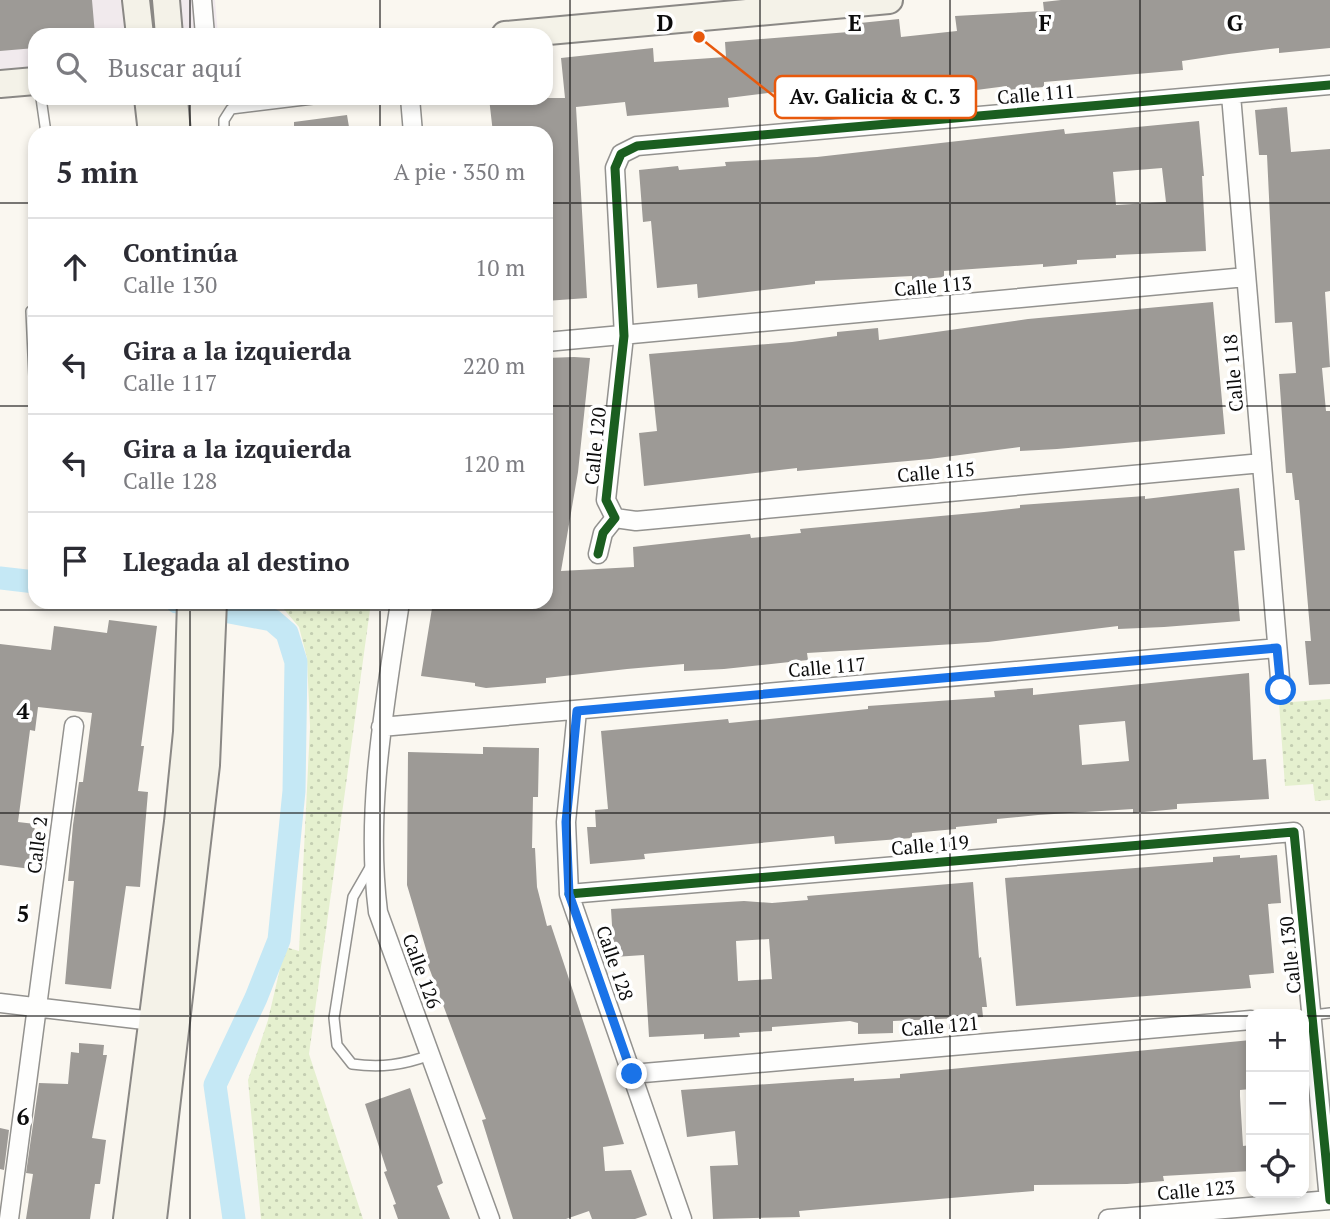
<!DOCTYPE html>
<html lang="es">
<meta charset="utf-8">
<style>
:root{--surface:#fff;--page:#f7f7f7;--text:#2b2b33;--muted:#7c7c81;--line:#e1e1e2}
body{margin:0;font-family:"PT Serif",serif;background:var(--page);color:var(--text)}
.controls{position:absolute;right:21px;bottom:21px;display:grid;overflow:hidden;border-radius:14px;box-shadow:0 4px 10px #0003}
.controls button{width:63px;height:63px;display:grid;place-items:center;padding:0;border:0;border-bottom:2px solid var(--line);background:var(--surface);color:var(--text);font:35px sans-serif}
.stop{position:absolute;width:21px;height:21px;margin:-16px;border:5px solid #1a73e8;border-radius:50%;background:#fff}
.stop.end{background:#1a73e8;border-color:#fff;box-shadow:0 2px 7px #0008}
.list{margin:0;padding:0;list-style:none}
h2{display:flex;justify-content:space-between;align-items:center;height:91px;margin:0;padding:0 28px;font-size:30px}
h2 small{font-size:23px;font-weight:400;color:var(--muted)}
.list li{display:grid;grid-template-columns:46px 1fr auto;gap:21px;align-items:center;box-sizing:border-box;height:98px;padding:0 28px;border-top:2px solid var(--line)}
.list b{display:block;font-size:26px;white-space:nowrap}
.list p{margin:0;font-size:23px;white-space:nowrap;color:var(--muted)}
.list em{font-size:23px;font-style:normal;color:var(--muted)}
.icon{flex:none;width:38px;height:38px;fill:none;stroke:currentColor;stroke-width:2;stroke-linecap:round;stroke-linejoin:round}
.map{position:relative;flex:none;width:1330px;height:1219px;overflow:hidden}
.search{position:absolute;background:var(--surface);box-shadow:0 4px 10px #0003;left:28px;top:28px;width:525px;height:77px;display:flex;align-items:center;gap:18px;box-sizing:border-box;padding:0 24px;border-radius:21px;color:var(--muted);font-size:26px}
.panel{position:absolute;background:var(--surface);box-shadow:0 4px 10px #0003;left:28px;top:126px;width:525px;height:483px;border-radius:21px}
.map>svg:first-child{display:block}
</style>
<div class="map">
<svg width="1330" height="1219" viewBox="0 0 1330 1219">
<defs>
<pattern id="grass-dots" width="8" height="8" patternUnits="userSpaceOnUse" patternTransform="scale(1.75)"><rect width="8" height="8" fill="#e5f0cf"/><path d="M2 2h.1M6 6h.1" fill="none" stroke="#c3cdb1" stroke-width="1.8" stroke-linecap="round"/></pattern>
</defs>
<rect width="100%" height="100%" fill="#faf7f0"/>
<!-- industrial -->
<path fill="#f1eaed" d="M0,0H215L218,35H35V68L0,72Z"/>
<!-- grass -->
<path fill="url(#grass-dots)" d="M267,602H371L309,1054L363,1219H261L248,1080L268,1020L285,947L299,951L310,727L307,658L299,627L282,607Z
M1330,699V800L1315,801L1313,784L1285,786L1279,703Z"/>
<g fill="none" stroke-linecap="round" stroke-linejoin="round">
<!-- canal -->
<path stroke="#c5e8f5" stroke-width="23" d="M0,578L35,582
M177,602L272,620L287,633L296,662L294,791L279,940L256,998L215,1085L234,1219"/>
</g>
<!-- building -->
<path fill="#9d9a96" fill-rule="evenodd" d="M0,0H92L95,35H35V48L0,51Z
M1061,0H1330V48L1279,53V48L1229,54L1182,61L1183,70L1044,82V87L1007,90V86L915,98L914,89L777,102L776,92L728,98L729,107L627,116L625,102L576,107L587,298L546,301V133H493L489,98H565L561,58L653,48L654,62L726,57L725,42L861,31L860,23L899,19L901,37L957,31L955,16L1044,11L1043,2Z
M1287,107L1291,152L1330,149V291L1325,292L1330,367L1322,368L1326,411H1330V684L1309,685L1305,641H1311L1299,500H1295L1292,473H1286L1279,374L1296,373L1292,322L1275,323L1267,155H1259L1255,110Z
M347,115L350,133H294V122Z
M1199,121L1204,176H1202L1206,251L1116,255V258L1077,260V264L1043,267V264L944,271V277L912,280V276L815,281V284L698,298L697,284L657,288L651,221L643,222L639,170L678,166L679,170L726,166L725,162L817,157L1029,133L1064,129L1065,134ZM1162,168L1166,202L1116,205L1113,172Z
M1213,302L1225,434L1057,449L1020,451V447L930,459L797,471V468L644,486L639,433L657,431L649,354L792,342L837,336V332L878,328L879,340L1028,319Z
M574,357L590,358L578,472L561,571L634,567L633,547L750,534L751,538L801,533L800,529L984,512L1020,508V505L1145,496V499L1239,488L1245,550L1234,551L1240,621L1164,627L1118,629V626L988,642L807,653L808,660L724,669L684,671V664L627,669L546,678V683L486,688L475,686V683L421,676L433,602L507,605V602H546V358Z
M109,620L157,626L141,746H144L138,791L148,792L140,887L126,886L111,989L65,984L74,881H68L73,825L79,782H83L92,713L38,707L35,731L30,730L18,822L35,824L31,869L0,865V644L51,650L54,626L107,633Z
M1249,673L1253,760L1266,759L1269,799L1177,804V809L1133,813V809L1038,815L997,819V823L956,827V829L912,833V838L835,844L834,836L644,854L645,859L590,864L587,827H596L595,810L608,809L601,731L728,719L729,723L868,709V706L995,697L994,691L1033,688V695ZM1125,721L1129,761L1082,765L1079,725Z
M483,747L539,748L538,797H533L532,848H535L537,887L547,926L551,925L624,1144L603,1147L605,1171L631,1170L647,1215L635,1219H592L589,1211L566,1219H513L482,1120L486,1119L425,957L428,956L407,885L408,752L483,754Z
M1240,855V858L1277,855L1281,903L1268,904L1274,973L1249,975L1251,988L1016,1006L1005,878L1213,862V857Z
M973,882L979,958L981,957L987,1007H982L983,1017L893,1021V1033L858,1034V1023L850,1021L772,1027V1031L739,1033L740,1037L704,1039V1034L649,1037L644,955L614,957L611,909L744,901L772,903L808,900L807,896ZM769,939L772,979L738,981L736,941Z
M1251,1040V1089L1240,1090V1096L1243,1146L1251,1145V1171L1163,1176L1164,1181L1127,1184L1034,1185V1191L799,1211L800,1217L713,1219L710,1166L738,1165L735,1131L687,1137L681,1090L854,1078V1081L900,1078V1074Z
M79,1043L104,1045L103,1055H107L92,1138L106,1140L100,1184H95L90,1219H26L33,1174L26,1173L39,1083L68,1084L71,1052L79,1053Z
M410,1088L443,1183L437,1186L450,1219H398L393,1205L396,1204L384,1172L387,1171L365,1104Z
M0,1128L9,1130L4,1170L0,1169Z"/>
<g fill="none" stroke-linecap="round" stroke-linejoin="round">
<defs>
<path id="lane" d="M41,98L46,133
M88,133H108
M224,133V120L231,109L321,98
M31,311L35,398
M372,864L353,897L334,1018L337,1045L352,1064C381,1068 403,1065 430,1055
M1313,1015L1330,1013"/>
<path id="street" d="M202,0L205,35
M1231,95L1281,690
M410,98L413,133
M546,342L1246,277
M615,518L636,521L1262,463
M598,554L603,533L615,518L606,500L624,336L615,168L621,154L637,146L1330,85
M400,602C385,704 365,809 378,912L490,1219
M577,711L566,822L569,894L682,1219
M381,727L1277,648
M569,894L1294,832L1329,1200
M0,1003L161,1022
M632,1074L1251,1020
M9,1219L74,726
M1108,1219L1330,1200"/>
<path id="secondary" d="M136,0L140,35
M166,0L169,35
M505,35L889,0
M0,84L35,81
M148,98L152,133
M174,98L177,133
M127,1219L178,822L187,732L191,602
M153,1219L206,765L213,602"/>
</defs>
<!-- lane casing -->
<use href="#lane" stroke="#93928f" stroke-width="12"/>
<!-- street casing -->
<use href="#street" stroke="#93928f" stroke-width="21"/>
<!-- secondary casing -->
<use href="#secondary" stroke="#8a8885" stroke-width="30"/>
<!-- lane -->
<use href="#lane" stroke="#fefefd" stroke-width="9"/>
<!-- street -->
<use href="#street" stroke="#fefefd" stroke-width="18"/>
<!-- secondary -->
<use href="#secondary" stroke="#f4f2e8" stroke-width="26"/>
<defs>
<path id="cycleway" d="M598,554L603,533L615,518L606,500L624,336L615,168L621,154L637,146L1330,85
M569,894L1294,832L1330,1200"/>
</defs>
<!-- cycleway casing -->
<use href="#cycleway" stroke="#fff" stroke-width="13"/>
<!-- cycleway -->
<use href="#cycleway" stroke="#1b5e20" stroke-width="9"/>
</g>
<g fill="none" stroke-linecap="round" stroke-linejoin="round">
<!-- route -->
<path stroke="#1a73e8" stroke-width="9" d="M632,1074L569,894L566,822L577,711L1277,648L1281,690"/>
</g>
<!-- grid -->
<path fill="none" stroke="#0c0c0c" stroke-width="2" stroke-opacity="0.55" d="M190,0V35M380,0V35M570,0V1219M760,0V1219M950,0V1219M1140,0V1219M190,98V133M380,98V133M0,203H35M546,203H1330M0,406H35M546,406H1330M190,602V1219M380,602V1219M0,610H1330M0,813H1330M0,1016H1251M1304,1016H1330"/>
<g text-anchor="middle" stroke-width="7" stroke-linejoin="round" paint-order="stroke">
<!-- street labels -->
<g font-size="19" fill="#0c0c0c" stroke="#fff">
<text transform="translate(1036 94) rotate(-5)" y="7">Calle 111</text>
<text transform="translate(933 286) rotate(-5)" y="7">Calle 113</text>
<text transform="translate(1233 373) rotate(-95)" y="7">Calle 118</text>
<text transform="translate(595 446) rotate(-84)" y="7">Calle 120</text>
<text transform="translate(936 472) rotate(-5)" y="7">Calle 115</text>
<text transform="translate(827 667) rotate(-5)" y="7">Calle 117</text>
<text transform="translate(37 845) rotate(-83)" y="7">Calle 2</text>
<text transform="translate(930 845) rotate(-5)" y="7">Calle 119</text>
<text transform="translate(1290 955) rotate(-96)" y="7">Calle 130</text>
<text transform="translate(615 963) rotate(71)" y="7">Calle 128</text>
<text transform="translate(422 971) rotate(70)" y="7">Calle 126</text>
<text transform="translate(940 1026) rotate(-5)" y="7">Calle 121</text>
<text transform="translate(1196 1190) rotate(-5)" y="7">Calle 123</text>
</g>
</g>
<g font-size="23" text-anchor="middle" font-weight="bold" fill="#0c0c0c" stroke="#fff" stroke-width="7" stroke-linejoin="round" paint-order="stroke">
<text x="665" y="31">D</text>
<text x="855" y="31">E</text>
<text x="1045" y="31">F</text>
<text x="1235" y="31">G</text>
<text x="23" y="719">4</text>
<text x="23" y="922">5</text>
<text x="23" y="1125">6</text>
</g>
<!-- callouts -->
<path fill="none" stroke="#e8590c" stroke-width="2.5" d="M699 37L775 97"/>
<circle fill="#e8590c" stroke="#fff" stroke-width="2.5" cx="699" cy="37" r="7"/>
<rect fill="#fff" stroke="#e8590c" stroke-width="2.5" x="775" y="76" width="201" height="42" rx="7"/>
<g font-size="21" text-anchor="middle" font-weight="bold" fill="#0c0c0c">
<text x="875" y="104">Av. Galicia &amp; C. 3</text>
</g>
</svg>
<div class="controls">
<button>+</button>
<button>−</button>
<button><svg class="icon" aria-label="locate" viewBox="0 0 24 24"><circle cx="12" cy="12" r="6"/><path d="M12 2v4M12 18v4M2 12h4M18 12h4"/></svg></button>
</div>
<div class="stop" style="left:1281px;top:690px"></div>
<div class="stop end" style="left:632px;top:1074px"></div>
<div class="search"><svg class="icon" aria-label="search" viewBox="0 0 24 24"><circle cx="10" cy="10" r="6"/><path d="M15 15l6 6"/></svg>Buscar aquí</div>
<section class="panel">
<h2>5 min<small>A pie · 350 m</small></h2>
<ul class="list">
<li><svg class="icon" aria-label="ahead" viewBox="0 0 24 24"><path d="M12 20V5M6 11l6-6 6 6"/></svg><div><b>Continúa</b><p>Calle 130</p></div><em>10 m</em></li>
<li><svg class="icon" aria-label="left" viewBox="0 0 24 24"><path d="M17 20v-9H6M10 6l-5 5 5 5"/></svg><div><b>Gira a la izquierda</b><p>Calle 117</p></div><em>220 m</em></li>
<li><svg class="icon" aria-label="left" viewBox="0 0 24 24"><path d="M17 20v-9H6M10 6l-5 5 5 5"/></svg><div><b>Gira a la izquierda</b><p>Calle 128</p></div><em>120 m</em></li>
<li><svg class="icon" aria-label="arrive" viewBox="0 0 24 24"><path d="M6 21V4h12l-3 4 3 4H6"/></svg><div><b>Llegada al destino</b></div></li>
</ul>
</section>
</div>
